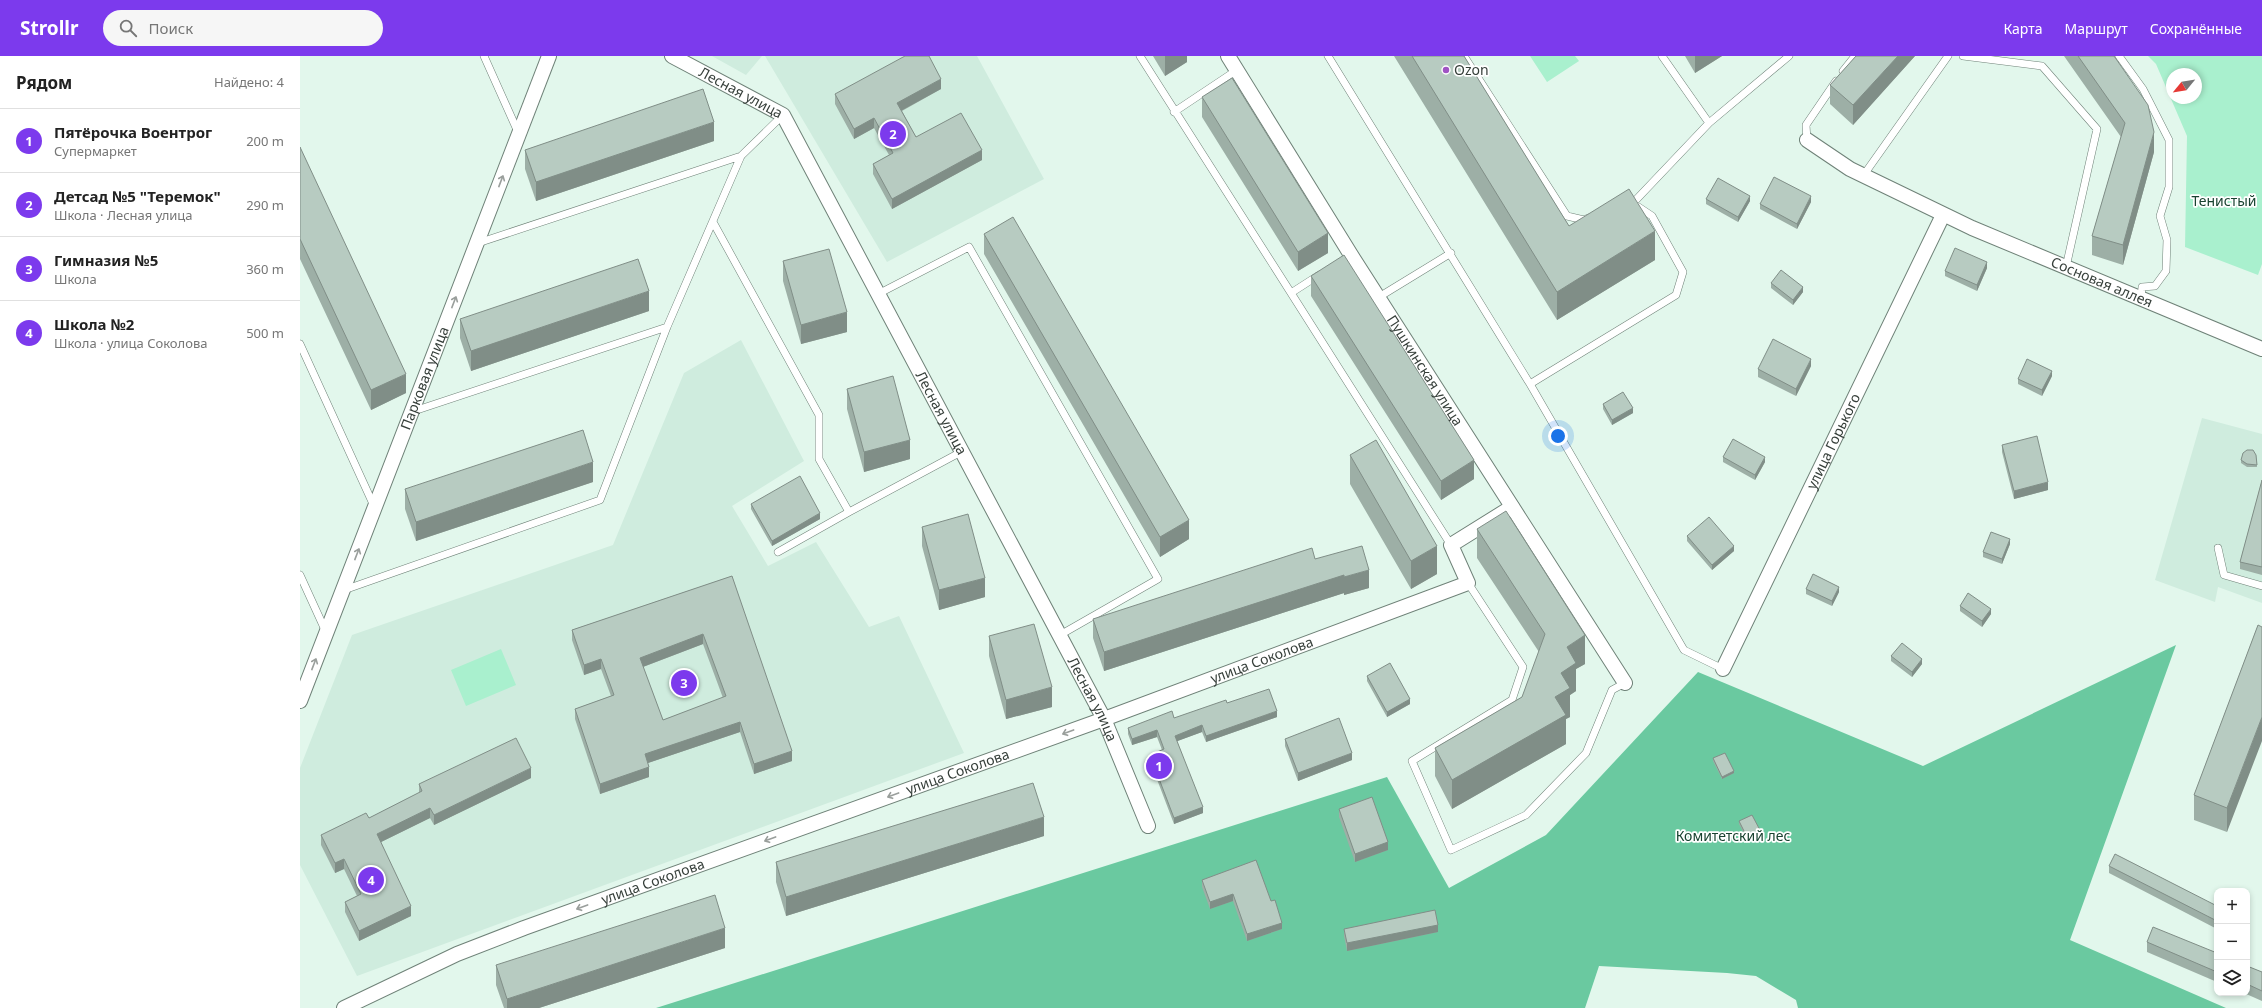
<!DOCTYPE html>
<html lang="ru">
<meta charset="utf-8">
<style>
:root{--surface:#fff;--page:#f6f6f6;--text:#222;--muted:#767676;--line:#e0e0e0;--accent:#7c3aed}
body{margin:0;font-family:"Noto Sans",sans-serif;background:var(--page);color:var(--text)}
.controls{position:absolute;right:12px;bottom:12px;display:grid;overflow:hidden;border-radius:8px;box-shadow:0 2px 6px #0003}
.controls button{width:36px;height:36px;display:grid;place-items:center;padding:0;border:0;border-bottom:1px solid var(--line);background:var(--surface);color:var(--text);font:20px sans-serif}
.compass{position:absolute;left:1866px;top:12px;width:36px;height:36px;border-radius:50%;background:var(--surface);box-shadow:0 2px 6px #0003;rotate:240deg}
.you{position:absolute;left:1258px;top:380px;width:14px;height:14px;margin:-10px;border:3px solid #fff;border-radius:50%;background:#1a73e8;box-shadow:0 0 0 6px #1a73e833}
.badge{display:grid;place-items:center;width:26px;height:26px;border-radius:50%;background:var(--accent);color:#fff;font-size:13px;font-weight:700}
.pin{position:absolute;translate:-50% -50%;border:2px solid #fff;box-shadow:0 1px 4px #0006}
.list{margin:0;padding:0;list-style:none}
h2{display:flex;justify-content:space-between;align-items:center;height:52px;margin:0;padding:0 16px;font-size:17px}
h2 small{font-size:13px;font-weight:400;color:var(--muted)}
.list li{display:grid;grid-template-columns:26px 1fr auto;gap:12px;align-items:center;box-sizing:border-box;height:64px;padding:0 16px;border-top:1px solid var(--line)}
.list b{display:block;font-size:15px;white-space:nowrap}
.list p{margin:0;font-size:13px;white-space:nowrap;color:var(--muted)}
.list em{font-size:13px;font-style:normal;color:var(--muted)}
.icon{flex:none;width:22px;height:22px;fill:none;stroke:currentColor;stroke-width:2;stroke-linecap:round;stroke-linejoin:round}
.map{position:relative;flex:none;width:1962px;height:952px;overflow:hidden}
header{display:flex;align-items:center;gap:24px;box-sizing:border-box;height:56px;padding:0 20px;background:var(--accent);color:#fff}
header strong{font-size:19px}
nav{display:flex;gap:22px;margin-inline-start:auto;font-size:14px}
.search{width:280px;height:36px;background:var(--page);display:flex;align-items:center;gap:10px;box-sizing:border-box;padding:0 14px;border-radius:22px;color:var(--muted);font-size:15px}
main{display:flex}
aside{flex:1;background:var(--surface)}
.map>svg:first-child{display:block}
</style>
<header>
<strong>Strollr</strong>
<div class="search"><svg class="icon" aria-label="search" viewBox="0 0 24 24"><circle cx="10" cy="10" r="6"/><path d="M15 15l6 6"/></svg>Поиск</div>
<nav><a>Карта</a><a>Маршрут</a><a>Сохранённые</a></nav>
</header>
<main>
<aside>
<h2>Рядом<small>Найдено: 4</small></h2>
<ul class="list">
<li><span class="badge">1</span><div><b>Пятёрочка Воентрог</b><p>Супермаркет</p></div><em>200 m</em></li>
<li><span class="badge">2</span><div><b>Детсад №5 &quot;Теремок&quot;</b><p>Школа · Лесная улица</p></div><em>290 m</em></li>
<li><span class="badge">3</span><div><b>Гимназия №5</b><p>Школа</p></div><em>360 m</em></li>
<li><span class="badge">4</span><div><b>Школа №2</b><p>Школа · улица Соколова</p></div><em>500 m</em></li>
</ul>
</aside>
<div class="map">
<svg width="1962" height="952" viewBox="0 0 1962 952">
<rect width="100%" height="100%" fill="#e2f7ec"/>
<!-- built -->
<path fill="#cfecde" d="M412,0H462L446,19Z
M465,0H677L744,123L587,206Z
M441,284L504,405L432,450L468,510L516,486L569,571L599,560L664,697L57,920L0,809V712L52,579L313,489L384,317Z
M1902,362L1962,378V547L1918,531L1915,546L1855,524Z"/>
<!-- green -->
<path fill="#a9f0ce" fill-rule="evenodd" d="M1230,0H1275L1279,5L1247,26Z
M1848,0H1962V208L1958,219L1885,191L1887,80L1856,8ZM1872,18H1896V42H1872Z
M201,593L216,629L166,650L151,614Z"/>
<!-- forest -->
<path fill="#6ac9a0" d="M1876,589L1770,884L1926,952H1498L1496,944L1456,920L1427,917L1299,910L1285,952H356L1087,721L1149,832L1246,779L1398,616L1623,710Z"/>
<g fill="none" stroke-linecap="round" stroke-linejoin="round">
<defs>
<path id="lane" d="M184,0L218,76
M840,0L991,237
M1028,0L1230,328L1384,594L1423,613
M1164,0L1267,160L1284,164L1288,162
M1663,0L1742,10L1797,73L1766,211
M1819,0L1843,33L1869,84V131L1860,160L1867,184L1866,215L1855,230L1842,231L1841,242
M1543,15L1555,0
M874,56L937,14
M1409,67L1489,0
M1507,84L1506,69L1536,25
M1563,120L1648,0
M1333,147L1409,67L1362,0
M413,166L519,359V403L549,456L661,396
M178,187L441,100
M1019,219L991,237L1151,489
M578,238L669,191L858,523L760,579
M1079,241L1151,197
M0,288L74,450
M1230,328L1376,239L1383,216L1352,160L1334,148
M111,356L367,271
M1918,492L1924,519L1962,530
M478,496L549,456
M0,519L26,576
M1168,527L1223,611L1212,644L1112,705L1151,794L1226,759L1286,697L1312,634L1325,627
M44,534L300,444L367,271L441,100L483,59"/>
<g id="street">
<path id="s1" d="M372,0L483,59L804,663L848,770"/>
<path id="s2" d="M928,0L1051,199L1325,627"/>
<path id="s3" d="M1507,84L1550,113L1672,172L1962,293"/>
<path id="s4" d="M1423,613L1643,159"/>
<path id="s5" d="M0,645L249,0"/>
<path id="s6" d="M44,952L157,898L224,872L804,663L1168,527L1151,489L1212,451"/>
</g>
</defs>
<!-- lane casing -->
<use href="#lane" stroke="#6f8278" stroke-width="8"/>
<!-- street casing -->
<use href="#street" stroke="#6f8278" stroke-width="16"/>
<!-- lane -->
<use href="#lane" stroke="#fff" stroke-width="7"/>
<!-- street -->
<use href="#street" stroke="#fff" stroke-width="14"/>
</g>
<!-- wall -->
<path fill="#9dafa6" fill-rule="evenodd" d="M853,0H887V6L865,20Z
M1094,0H1164L1269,170L1355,204L1257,264Z
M1385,0H1422L1395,17Z
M1556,0H1615L1553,69L1530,48V29Z
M1764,0H1814L1854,96L1823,209L1792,199V180L1821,81Z
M641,33L602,55L616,81L682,104L592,153L573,118V108L589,99L574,72L554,83L535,48V38Z
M902,41L1028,197L998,215L902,61Z
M414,85L236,145L225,113V94Z
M0,91L106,337L71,354L0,203Z
M1406,143L1450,145L1438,166L1406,148Z
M1511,146L1497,173L1460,153V148Z
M684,178L889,483L860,501L684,198Z
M483,205L547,276L501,288L483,225Z
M1687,212L1677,235L1645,220V215Z
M1011,220L1174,423L1141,444L1011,240Z
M1471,227L1503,236L1493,249L1471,232Z
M349,255L171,315L160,282V263Z
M1511,310L1496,340L1458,321V313Z
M1752,320L1742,340L1718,328V323Z
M547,333L610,403L564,416L547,353Z
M1303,348L1333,357L1312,369L1303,353Z
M1702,389L1748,434L1714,443L1702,396Z
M1050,399L1137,518L1111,533L1050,428Z
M1956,399L1957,411H1947L1941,407V404Z
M1423,401L1465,406L1455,424L1423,406Z
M1962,424V519L1940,513V506Z
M293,426L116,485L105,453V433Z
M451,448L520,463L472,490L451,453Z
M622,471L685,541L639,554L622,490Z
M1177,473L1285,608L1276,613V635L1270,639V661L1266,663V688L1152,753L1135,720V692L1222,641L1239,596L1177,502Z
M1387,480L1434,495L1412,514L1387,485Z
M1710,488L1702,508L1683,501V496Z
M1015,503L1069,532L1044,539V537L804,615L793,582V563Z
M432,520L492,705L454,718L440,676L348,707L349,721L300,738L275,663V653L311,640L301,613L284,619L272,584V574ZM403,588L423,642L363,664L343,611Z
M1506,533L1539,536L1532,550L1506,538Z
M1660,550L1691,558L1682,571L1660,555Z
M1958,569L1927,776L1894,764V739Z
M689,580L752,651L706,663L689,600Z
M1591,600L1622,608L1612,621L1591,605Z
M1067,620L1110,648L1087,661L1067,625Z
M977,661L906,686L902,676L877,685L903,757L874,768L850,705V699L862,694L857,681L832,689L828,678V672L874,662Z
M985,683L1052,704L998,725L985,690Z
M1413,702L1434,717L1422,723L1413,705Z
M231,722L134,769L130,762L81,786L111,860L59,885L45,856V846L57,840L44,813L35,817L21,789V779L69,762L119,737V728Z
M1039,753L1088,794L1055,806L1039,761Z
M1439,765L1461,779L1448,785L1439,768Z
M744,780L486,860L476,826V806Z
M1809,810L1917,850V873L1809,817Z
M902,824L971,845L982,873L947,885L933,845L910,853L902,831Z
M1044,873L1138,876L1047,895L1044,880Z
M1847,886L1917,897V926L1847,896Z
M425,892L239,952H204L196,929V909Z
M1947,910L1962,916V945L1944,937H1947Z"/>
<!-- shaded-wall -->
<path fill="#808e87" d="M865,0H887V6L865,20Z
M1395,0H1422L1395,17Z
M1598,0H1615L1553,69V49Z
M641,23V33L597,57V47Z
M574,62V72L554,83V73Z
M414,66V85L236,145V126Z
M1854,76V96L1823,209V189Z
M682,94V104L592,153V143Z
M1450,140V145L1438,166V161Z
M1511,140V146L1497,173V168Z
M1355,175V204L1257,264V236Z
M1028,177V197L998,215V196Z
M1687,206V212L1677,235V229Z
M1503,231V236L1493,249V244Z
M349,235V255L171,315V295Z
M547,256V276L501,288V269Z
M1511,303V310L1496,340V333Z
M1752,315V320L1742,340V334Z
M106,318V337L71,354V334Z
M1333,352V357L1312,369V364Z
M610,384V403L564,416V396Z
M1465,401V406L1455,424V419Z
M1174,404V423L1141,444V425Z
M293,406V426L116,485V466Z
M1748,426V434L1714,443V435Z
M520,457V463L472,490V485Z
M889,464V483L860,501V481Z
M1710,483V488L1702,508V503Z
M1137,490V518L1111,533V505Z
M1434,490V495L1412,514V509Z
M1069,514V532L1044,539V521Z
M1044,519V537L804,615V596Z
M685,522V541L639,554V534Z
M1539,531V536L1532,550V545Z
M1691,553V558L1682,571V565Z
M403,578V588L340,612V602Z
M1285,579V608L1276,613V635L1270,639V661L1266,663V688L1152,753V724L1255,641L1267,591Z
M301,603V613L284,619V609Z
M1622,603V608L1612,621V616Z
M752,631V651L706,663V644Z
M1110,643V648L1087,661V656Z
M977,655V661L906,686V680Z
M1962,661V685L1927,776V752Z
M440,666V676L345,708V698Z
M902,669V676L875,686V680Z
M857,674V681L832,689V683Z
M492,695V705L454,718V708Z
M1052,697V704L998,725V717Z
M349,711V721L300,738V728Z
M231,712V722L134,769V759Z
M1434,715V717L1422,723V721Z
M903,751V757L874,768V762Z
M130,752V762L77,788V778Z
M744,761V780L486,860V841Z
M1461,776V779L1448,785V783Z
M1088,786V794L1055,806V798Z
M44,803V813L35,817V807Z
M933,838V845L910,853V846Z
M111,850V860L59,885V875Z
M982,867V873L947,885V878Z
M1138,869V876L1047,895V887Z
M425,872V892L239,952H207V943Z"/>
<!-- building -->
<path fill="#b7cbc1" stroke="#808e87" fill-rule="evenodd" d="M605,0H629L641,23L597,47L616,81L661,57L682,94L592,143L573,108L593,97L574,62L554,73L535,38Z
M1112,0H1164L1269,170L1329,133L1355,175L1257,236Z
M1556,0H1598L1553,49L1530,29Z
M1778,0H1814L1848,49L1854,76L1823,189L1792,180L1825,67Z
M932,22L1028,177L998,196L902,41Z
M403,33L414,66L236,126L225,94Z
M0,91L106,318L71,334L0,183Z
M1474,121L1511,140L1497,168L1460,148Z
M1418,122L1450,140L1438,161L1406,143Z
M713,161L889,464L860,481L684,178Z
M1655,192L1687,206L1677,229L1645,215Z
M529,193L547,256L501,269L483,205Z
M1044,199L1174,404L1141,425L1011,220Z
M338,203L349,235L171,295L160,263Z
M1481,214L1503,231L1493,244L1471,227Z
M1473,283L1511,303L1496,333L1458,313Z
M1727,303L1752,315L1742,334L1718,323Z
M593,320L610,384L564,396L547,333Z
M1323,336L1333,352L1312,364L1303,348Z
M283,374L293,406L116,466L105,433Z
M1737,380L1748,426L1714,435L1702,389Z
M1433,383L1465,401L1455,419L1423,401Z
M1076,384L1137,490L1111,505L1050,399Z
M1947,394H1953L1956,399L1957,409L1947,408L1941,404L1943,397Z
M500,420L520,457L472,485L451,448Z
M1962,424V511L1940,506Z
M1206,455L1285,579L1267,591L1276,607L1261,617L1270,632L1255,641L1266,659L1152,724L1135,692L1222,641L1245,578L1177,473Z
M668,458L685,522L639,534L622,471Z
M1409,461L1434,490L1412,509L1387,480Z
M1691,476L1710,483L1702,503L1683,496Z
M1062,490L1069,514L1044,521V519L804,596L793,563L1012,492L1015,503Z
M1513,518L1539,531L1532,545L1506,533Z
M432,520L492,695L454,708L440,666L345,698L349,711L300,728L275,653L314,639L301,603L284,609L272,574ZM403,578L426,640L363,664L340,602Z
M1668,537L1691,553L1682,565L1660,550Z
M734,568L752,631L706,644L689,580Z
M1958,569L1962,571V661L1927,752L1894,739Z
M1602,587L1622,603L1612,616L1591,600Z
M1090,607L1110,643L1087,656L1067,620Z
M969,633L977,655L906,680L902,669L875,680L903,751L874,762L850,699L864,693L857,674L832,683L828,672L872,655L874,662L926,644L927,647Z
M1039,662L1052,697L998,717L985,683Z
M216,682L231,712L134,759L130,752L77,778L111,850L59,875L45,846L61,838L44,803L35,807L21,779L66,757L69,762L122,735L119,728Z
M1425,697L1434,715L1422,721L1413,702Z
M733,727L744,761L486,841L476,806Z
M1072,741L1088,786L1055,798L1039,753Z
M1452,759L1461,776L1448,783L1439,765Z
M1815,798L1917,850V865L1809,810Z
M956,804L971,845L975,844L982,867L947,878L933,838L910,846L902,824Z
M415,839L425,872L207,943L196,909Z
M1135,854L1138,869L1047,887L1044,873Z
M1853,871L1917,897V916L1847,886Z
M1947,910L1962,916V935L1947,928Z"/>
<!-- one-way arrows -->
<defs><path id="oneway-shaft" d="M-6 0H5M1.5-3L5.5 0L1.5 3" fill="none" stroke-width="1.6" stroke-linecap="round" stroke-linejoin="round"/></defs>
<g stroke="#9a9f9c">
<use href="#oneway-shaft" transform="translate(201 125) rotate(-69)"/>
<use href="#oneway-shaft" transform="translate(154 246) rotate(-69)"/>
<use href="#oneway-shaft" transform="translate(57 498) rotate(-69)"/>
<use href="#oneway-shaft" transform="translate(14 608) rotate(-69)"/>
<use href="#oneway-shaft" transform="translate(768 676) rotate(160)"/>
<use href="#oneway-shaft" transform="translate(593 739) rotate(160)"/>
<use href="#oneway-shaft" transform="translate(470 783) rotate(160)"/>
<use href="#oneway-shaft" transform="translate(282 851) rotate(160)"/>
</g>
<!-- markers -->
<circle fill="#a053c4" stroke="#fff" stroke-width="1.5" cx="1146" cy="14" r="4"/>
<g text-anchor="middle" stroke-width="3.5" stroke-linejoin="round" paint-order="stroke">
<!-- poi labels -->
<g font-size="14" fill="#363f3a" stroke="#fff" text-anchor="start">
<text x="1154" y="19">Ozon</text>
</g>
<!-- street labels -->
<g font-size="14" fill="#363f3a" stroke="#fff">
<text dy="5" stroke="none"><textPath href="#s1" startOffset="78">Лесная улица</textPath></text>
<text dy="5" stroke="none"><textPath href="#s3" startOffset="328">Сосновая аллея</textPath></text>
<text dy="5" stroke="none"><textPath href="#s2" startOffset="371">Пушкинская улица</textPath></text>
<text dy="5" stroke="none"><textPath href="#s5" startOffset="346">Парковая улица</textPath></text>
<text dy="5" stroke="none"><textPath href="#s1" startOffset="463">Лесная улица</textPath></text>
<text dy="5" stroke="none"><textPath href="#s4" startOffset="253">улица Горького</textPath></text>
<text dy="5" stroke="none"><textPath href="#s6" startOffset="982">улица Соколова</textPath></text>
<text dy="5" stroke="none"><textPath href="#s1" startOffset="787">Лесная улица</textPath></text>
<text dy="5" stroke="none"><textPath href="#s6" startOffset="658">улица Соколова</textPath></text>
<text dy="5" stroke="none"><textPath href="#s6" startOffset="334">улица Соколова</textPath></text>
</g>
<!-- park labels -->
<g font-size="14" fill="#184230" stroke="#fff">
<text x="1924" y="150">Тенистый</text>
<text x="1433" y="785">Комитетский лес</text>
</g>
</g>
</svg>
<div class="controls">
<button>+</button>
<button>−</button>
<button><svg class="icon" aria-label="layers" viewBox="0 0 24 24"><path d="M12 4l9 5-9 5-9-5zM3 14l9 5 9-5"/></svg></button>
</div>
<svg class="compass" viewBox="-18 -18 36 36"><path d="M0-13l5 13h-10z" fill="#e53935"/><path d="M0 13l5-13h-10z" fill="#767676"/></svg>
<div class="you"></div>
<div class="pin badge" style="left:859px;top:710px">1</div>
<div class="pin badge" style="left:593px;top:78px">2</div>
<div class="pin badge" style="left:384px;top:627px">3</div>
<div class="pin badge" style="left:71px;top:824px">4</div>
</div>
</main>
